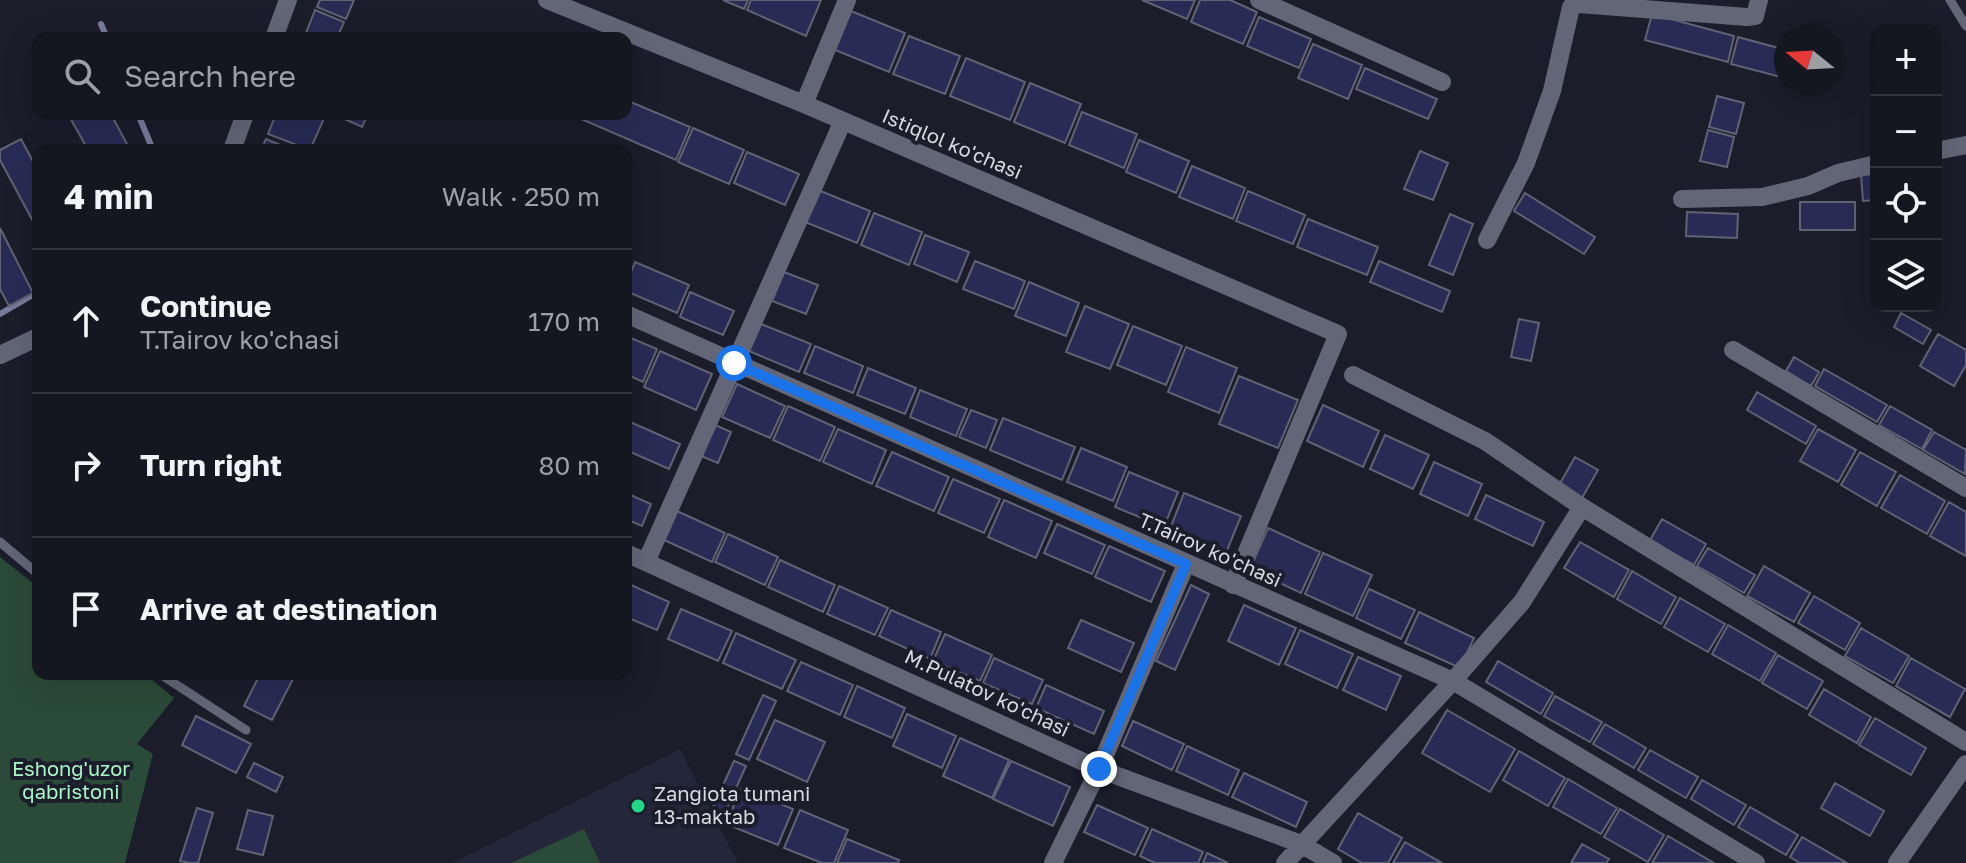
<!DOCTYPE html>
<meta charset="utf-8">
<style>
:root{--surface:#141620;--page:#21232d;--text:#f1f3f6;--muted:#9d9fa5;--line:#33353e}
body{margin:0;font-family:"Golos Text",sans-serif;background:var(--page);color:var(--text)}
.controls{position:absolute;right:24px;top:24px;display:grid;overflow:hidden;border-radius:16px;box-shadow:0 8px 32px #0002}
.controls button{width:72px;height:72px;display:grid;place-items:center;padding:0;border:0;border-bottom:2px solid var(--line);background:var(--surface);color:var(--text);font:40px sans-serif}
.compass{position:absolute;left:1774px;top:24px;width:72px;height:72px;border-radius:50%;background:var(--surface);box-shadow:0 8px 32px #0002;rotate:288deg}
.stop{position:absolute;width:24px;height:24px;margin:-18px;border:6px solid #1a73e8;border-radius:50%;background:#fff}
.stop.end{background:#1a73e8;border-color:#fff;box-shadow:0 2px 8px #0008}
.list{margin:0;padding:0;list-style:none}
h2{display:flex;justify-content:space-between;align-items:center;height:104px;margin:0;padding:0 32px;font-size:34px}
h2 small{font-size:26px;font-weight:400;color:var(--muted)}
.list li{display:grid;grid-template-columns:52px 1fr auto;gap:24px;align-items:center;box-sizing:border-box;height:144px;padding:0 32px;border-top:2px solid var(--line)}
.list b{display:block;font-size:30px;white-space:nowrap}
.list p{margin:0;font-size:26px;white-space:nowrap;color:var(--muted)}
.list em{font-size:26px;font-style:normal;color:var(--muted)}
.icon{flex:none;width:44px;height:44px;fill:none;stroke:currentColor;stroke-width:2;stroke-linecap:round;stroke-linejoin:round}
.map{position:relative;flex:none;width:1966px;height:863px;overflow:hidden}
.search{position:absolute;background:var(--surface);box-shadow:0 8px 32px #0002;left:32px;top:32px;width:600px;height:88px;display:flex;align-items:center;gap:20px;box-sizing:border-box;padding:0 28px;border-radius:16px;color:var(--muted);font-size:30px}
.panel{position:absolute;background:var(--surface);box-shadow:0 8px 32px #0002;left:32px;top:144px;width:600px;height:536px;border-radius:16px}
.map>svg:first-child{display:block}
</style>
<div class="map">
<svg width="1966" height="863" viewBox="0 0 1966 863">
<rect width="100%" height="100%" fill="#1b1d2b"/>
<!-- built -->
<path fill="#242739" d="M680,749L738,863H452Z"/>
<!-- green -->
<path fill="#2a4b37" d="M0,557L38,587V674H145L174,698L137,744L153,754L125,863H0Z
M584,829L600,863H511Z"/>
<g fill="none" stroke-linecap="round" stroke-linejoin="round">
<!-- stream -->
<path stroke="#767b9b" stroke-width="6" d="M101,24L107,38
M138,114L153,150
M0,314L38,292"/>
</g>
<!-- building -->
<path fill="#282c54" stroke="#5f6373" stroke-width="2" d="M320,0H354L346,19L317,7Z
M723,0H748L744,9Z
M751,0H821L806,36L747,10Z
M1142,0H1195L1187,19Z
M1200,0H1230L1257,12L1243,44L1191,22Z
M315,10L344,22L337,38H304Z
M851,11L905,33L889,72L835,50Z
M1652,14L1734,36L1728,62L1645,40Z
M1259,17L1311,39L1299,68L1247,46Z
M909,36L960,56L945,94L893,74Z
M1738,37L1786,50L1785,78L1731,64Z
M1313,44L1362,65L1348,99L1298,78Z
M966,58L1025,82L1010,120L950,96Z
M1365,68L1437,99L1428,119L1356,89Z
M1030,83L1081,104L1065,143L1014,122Z
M1717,96L1744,103L1736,134L1709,127Z
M626,100L690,127L676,160L572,115L626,114Z
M1082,112L1137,134L1124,168L1069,145Z
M68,114H111L130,150H88Z
M276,114H326L310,150L268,134Z
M339,114H368L362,127L338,116Z
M693,128L744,150L729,184L678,162Z
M1708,130L1734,137L1727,167L1700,161Z
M21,139L38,171V223L35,225L0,160V150Z
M266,139L292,150H261Z
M1139,140L1189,161L1176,193L1126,172Z
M1420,151L1448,163L1433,200L1404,189Z
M747,152L799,174L785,205L734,183Z
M1192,166L1245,188L1233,219L1179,197Z
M1876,174V200L1863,201L1861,175Z
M818,190L870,211L857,243L805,222Z
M1248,191L1305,215L1293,244L1236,221Z
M1525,193L1595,237L1584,254L1514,211Z
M1800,202H1855V230H1800Z
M1687,212L1738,214L1737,238L1686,236Z
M874,213L922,232L909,265L861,245Z
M1450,214L1473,224L1453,275L1429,265Z
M1308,219L1378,247L1367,275L1297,247Z
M0,228L33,293L9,306L0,289Z
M925,235L969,252L957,282L914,264Z
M975,261L1025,281L1014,309L963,289Z
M1379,261L1450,291L1442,312L1370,282Z
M635,262L689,285L677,313L626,291V284Z
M784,272L818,285L806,314L772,301Z
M1029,282L1079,303L1066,336L1015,316Z
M690,292L734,311L723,335L680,317Z
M1085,306L1129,324L1110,369L1066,352Z
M1901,313L1931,330L1923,344L1894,327Z
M1519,319L1539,323L1531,361L1511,357Z
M761,324L811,344L799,372L749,351Z
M1133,326L1182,346L1166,385L1117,365Z
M1938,334L1966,350V365L1954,386L1920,366Z
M626,336L657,349L643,382L626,374Z
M815,346L863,366L853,393L804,373Z
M1186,347L1237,368L1219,413L1168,392Z
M660,351L712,374L696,410L644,387Z
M1794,357L1819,372L1811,386L1786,371Z
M868,368L916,388L905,414L857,395Z
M1824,369L1887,405L1877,422L1815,386Z
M1239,376L1298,400L1278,448L1219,424Z
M737,384L785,406L770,438L722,417Z
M920,390L967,409L956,436L910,417Z
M1757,392L1816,426L1806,444L1747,410Z
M1323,405L1379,431L1363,467L1307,441Z
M788,406L835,427L820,461L773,440Z
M1890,406L1932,430L1922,449L1879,425Z
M971,410L997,420L986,448L959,437Z
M1003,418L1075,447L1062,480L990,450Z
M628,421L680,444L669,469L626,450Z
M715,425L731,432L718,463L701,456Z
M838,429L886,450L872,484L823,462Z
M1818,429L1856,450L1838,482L1800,461Z
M1934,432L1966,450L1965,474L1923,450Z
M1385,435L1429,455L1413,489L1370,469Z
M1081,448L1127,467L1113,501L1067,482Z
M892,452L949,477L934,511L876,486Z
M1860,452L1896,472L1877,506L1841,485Z
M1575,457L1598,470L1582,498L1559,485Z
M1434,462L1482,484L1468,516L1420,494Z
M1129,472L1178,492L1164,527L1115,507Z
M1900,475L1945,501L1927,534L1881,508Z
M953,479L1000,499L984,533L938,513Z
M626,493L651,504L642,526L626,519Z
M1184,493L1241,516L1226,553L1170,529Z
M1486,495L1544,522L1533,546L1475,519Z
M1004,500L1052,521L1036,558L988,537Z
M1949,502L1966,512V556L1930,536Z
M677,511L725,533L712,562L664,540Z
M1662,519L1706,544L1694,565L1650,540Z
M1057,524L1105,545L1092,574L1044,553Z
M1268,528L1320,552L1301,593L1250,569Z
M728,534L778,557L765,585L715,562Z
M1580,542L1629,570L1614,597L1564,568Z
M1109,546L1165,571L1151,602L1095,577Z
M1708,548L1755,575L1744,593L1697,566Z
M1323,553L1372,575L1353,616L1305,594Z
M780,560L835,585L823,612L768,587Z
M1764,566L1810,593L1794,622L1747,596Z
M1632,571L1676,597L1661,624L1617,599Z
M631,585L669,602L657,630L626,617V597Z
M1191,585L1209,594L1175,670L1156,661Z
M839,586L888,608L875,635L827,614Z
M1369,589L1415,610L1401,639L1356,618Z
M1814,596L1860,623L1845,650L1798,623Z
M1680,598L1725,624L1708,652L1664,627Z
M1244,605L1296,628L1279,665L1228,641Z
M681,609L732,631L718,661L668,639Z
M891,610L941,632L930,659L879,636Z
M1419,612L1474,638L1460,668L1405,643Z
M1081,620L1134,643L1121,672L1068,648Z
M1728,625L1776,653L1760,681L1712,654Z
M1861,628L1909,656L1893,683L1845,656Z
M1300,630L1353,654L1337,688L1285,664Z
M736,633L796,660L782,689L723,663Z
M945,634L992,655L980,681L933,661Z
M1778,655L1823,681L1807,709L1762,683Z
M1358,657L1401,676L1386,710L1343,690Z
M994,658L1043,680L1032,704L983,683Z
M1911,658L1965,689L1950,717L1896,686Z
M1498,661L1553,693L1541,714L1486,682Z
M801,662L853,685L840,715L787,691Z
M260,674L295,675L272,720L244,706Z
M1046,685L1104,711L1094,734L1036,708Z
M857,686L905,708L892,738L844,717Z
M1824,689L1871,717L1857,743L1809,715Z
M763,695L776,701L749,760L736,754Z
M1555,696L1602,722L1590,742L1544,716Z
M1447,710L1515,749L1490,792L1422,753Z
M907,714L956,736L942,768L893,746Z
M196,716L251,744L236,773L182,745Z
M1875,718L1926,748L1911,775L1859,745Z
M775,720L825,742L807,782L757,759Z
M1133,721L1184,744L1172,770L1122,746Z
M1605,724L1646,748L1634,768L1593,744Z
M960,738L1009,760L992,798L943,776Z
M1187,746L1239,770L1228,795L1176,771Z
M1650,750L1698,777L1686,798L1638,770Z
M1519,751L1565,778L1548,806L1503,780Z
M734,761L746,766L721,822L709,816Z
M1011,761L1070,787L1053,826L993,799Z
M254,763L283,777L276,792L247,777Z
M1244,773L1307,802L1296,827L1232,797Z
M1568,779L1617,808L1601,834L1553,807Z
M1702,780L1746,805L1734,825L1691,799Z
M1835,783L1884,811L1870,836L1821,808Z
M741,788L793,809L778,845L726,824Z
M1097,805L1148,828L1135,855L1084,832Z
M1750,807L1798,835L1786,855L1738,827Z
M197,808L213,813L198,863H189L180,861Z
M1620,809L1664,835L1648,862L1604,837Z
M248,810L273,816L263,855L237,849Z
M800,810L848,830L834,863H822L784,848Z
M1358,813L1402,838L1388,863H1362L1338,849Z
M1152,829L1203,852L1198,863H1155L1140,856Z
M1668,836L1714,863H1652Z
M1802,837L1847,863H1800L1790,857Z
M847,839L899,860L898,863H837Z
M1405,842L1442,863H1393Z
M1582,844L1609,859L1606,863H1571Z
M1207,853L1228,863H1203Z"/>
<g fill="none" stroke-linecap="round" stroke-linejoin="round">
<!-- lane -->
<path stroke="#636677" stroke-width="9" d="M1950,0L1966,26
M0,542L38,574
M160,674L246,730"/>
<!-- street -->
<path stroke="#636677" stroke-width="18" d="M547,0L804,104L1338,334L1233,585
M1259,0L1442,82
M274,38L288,0
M804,104L847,0
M232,150L245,114
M1936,151L1966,145
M1682,199L1762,197L1808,186L1838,173L1876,164
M1487,240L1526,163L1552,91L1571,7L1579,4L1747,17L1755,16L1759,0
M626,314L1453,681L1756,863
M1733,350L1966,488
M0,355L38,337
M1353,375L1485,441L1582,507
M626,553L1099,769L1301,844L1333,863
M646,562L843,121
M1053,863L1099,769L1186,564
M1285,863L1453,681L1522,602L1582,507L1966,742
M1897,863L1966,764"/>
</g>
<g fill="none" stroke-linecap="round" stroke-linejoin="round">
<!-- route -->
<path stroke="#1a73e8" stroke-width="10" d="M734,363L1186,564L1099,769"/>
</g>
<!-- markers -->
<circle fill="#20d887" stroke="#1b1d2b" stroke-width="3" cx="638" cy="806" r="8"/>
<g text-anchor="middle" stroke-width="8" stroke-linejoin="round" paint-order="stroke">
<!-- street labels -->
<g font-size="20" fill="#d8dae4" stroke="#1b1d2b">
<text transform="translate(952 144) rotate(23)" y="7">Istiqlol ko'chasi</text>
<text transform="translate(1210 550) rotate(24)" y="7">T.Tairov ko'chasi</text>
<text transform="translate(987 693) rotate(25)" y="7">M.Pulatov ko'chasi</text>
</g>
<!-- park labels -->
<g font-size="20" fill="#a8f5c6" stroke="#1b1d2b">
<text x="71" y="776">Eshong'uzor<tspan x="71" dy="23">qabristoni</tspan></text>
</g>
<!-- poi labels -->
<g font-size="20" fill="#d8dae4" stroke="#1b1d2b" text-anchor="start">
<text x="654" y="801">Zangiota tumani<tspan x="654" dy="23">13-maktab</tspan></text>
</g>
</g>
</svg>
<div class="controls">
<button>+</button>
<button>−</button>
<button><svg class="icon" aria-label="locate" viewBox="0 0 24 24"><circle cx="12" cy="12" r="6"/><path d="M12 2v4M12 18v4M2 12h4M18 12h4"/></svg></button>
<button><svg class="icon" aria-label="layers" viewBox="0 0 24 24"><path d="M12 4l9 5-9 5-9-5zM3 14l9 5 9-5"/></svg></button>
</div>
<svg class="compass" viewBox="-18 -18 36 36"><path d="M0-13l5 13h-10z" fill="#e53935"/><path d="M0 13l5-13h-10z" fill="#9d9fa5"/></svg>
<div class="stop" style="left:734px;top:363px"></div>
<div class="stop end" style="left:1099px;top:769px"></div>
<div class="search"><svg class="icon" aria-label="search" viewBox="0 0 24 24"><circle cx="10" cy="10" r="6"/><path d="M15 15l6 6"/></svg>Search here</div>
<section class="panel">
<h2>4 min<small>Walk · 250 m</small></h2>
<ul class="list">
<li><svg class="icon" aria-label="ahead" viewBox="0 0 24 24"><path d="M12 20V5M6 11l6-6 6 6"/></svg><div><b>Continue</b><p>T.Tairov ko'chasi</p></div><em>170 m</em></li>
<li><svg class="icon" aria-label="right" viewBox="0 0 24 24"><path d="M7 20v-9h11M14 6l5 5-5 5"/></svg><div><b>Turn right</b></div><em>80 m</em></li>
<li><svg class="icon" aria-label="arrive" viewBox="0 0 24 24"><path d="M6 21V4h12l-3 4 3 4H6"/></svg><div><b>Arrive at destination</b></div></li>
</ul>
</section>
</div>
